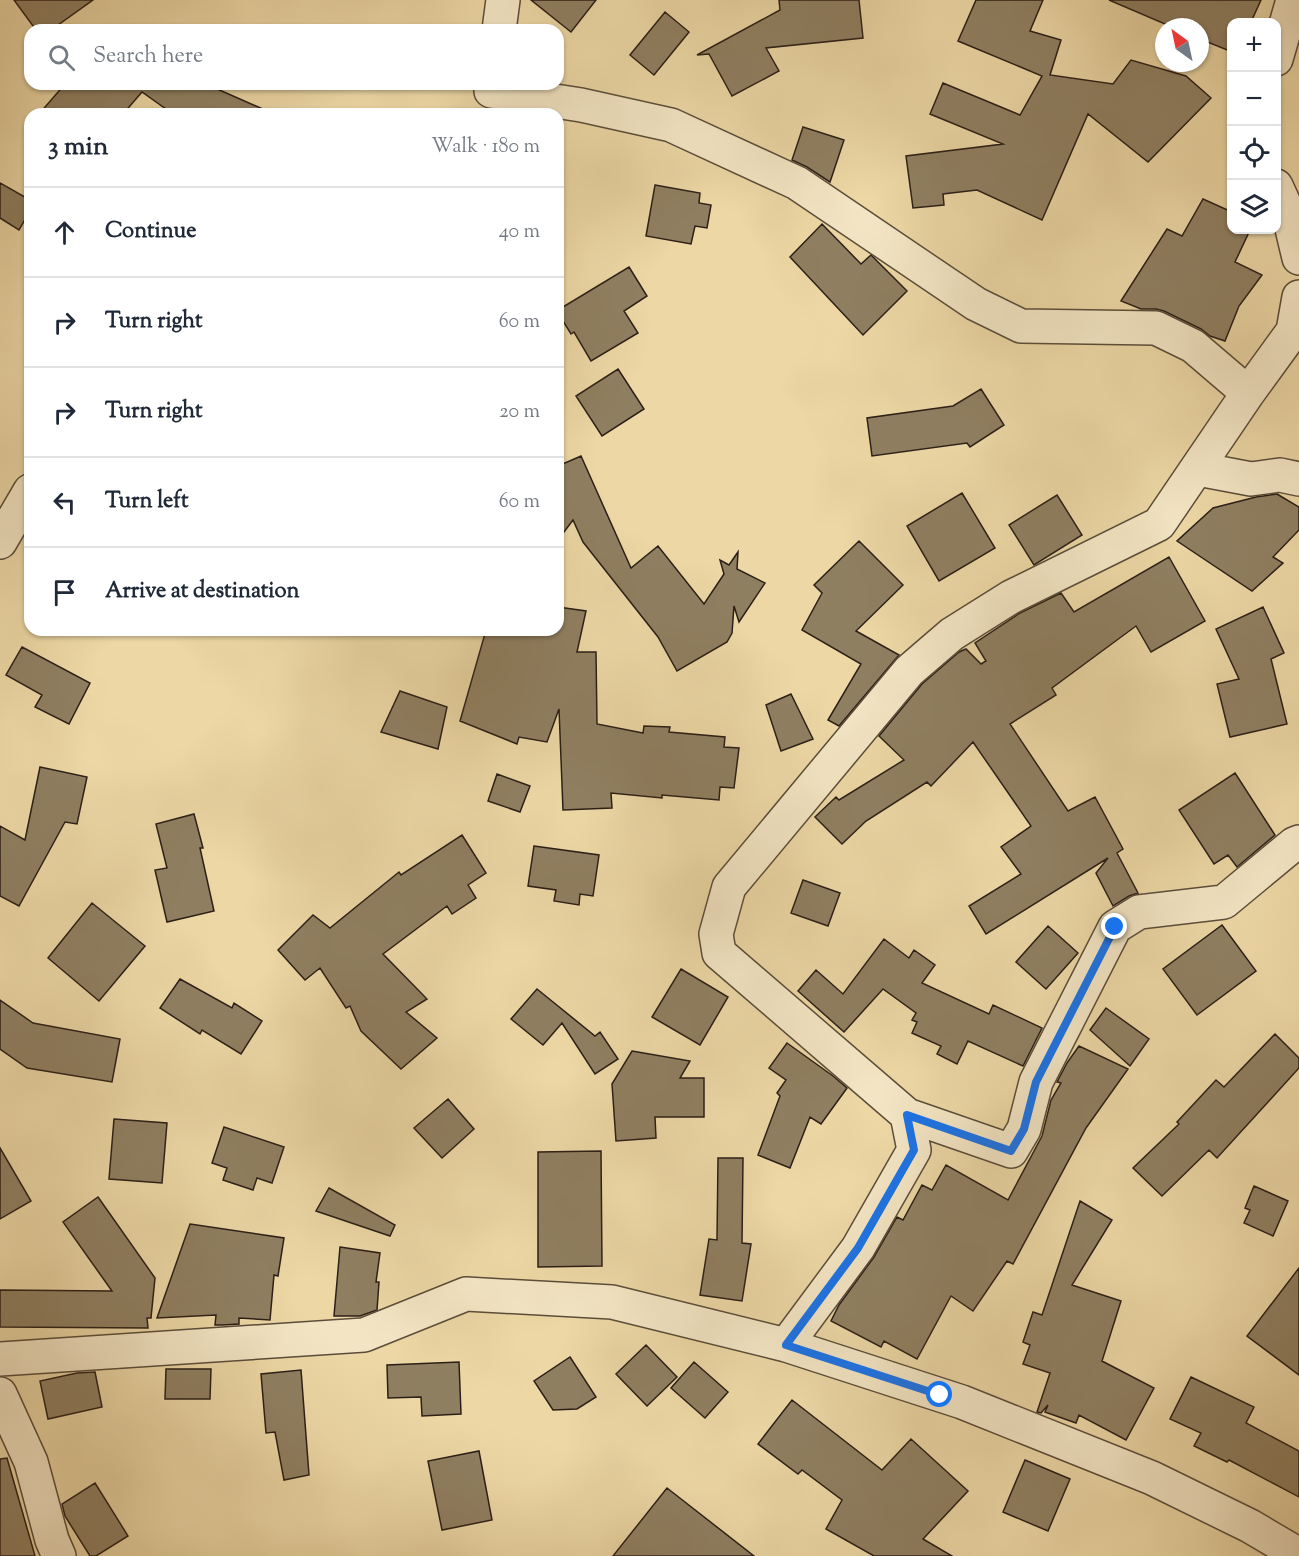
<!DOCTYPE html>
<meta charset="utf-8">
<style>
:root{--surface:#fff;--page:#f6f6f7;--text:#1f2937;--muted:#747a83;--line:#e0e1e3}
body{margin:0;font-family:"Sorts Mill Goudy",serif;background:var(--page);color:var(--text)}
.controls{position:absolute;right:18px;top:18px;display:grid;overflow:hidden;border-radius:12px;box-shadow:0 2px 4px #0004}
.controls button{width:54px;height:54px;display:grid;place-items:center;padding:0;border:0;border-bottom:2px solid var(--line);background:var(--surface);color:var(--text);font:30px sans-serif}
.compass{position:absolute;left:1155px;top:18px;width:54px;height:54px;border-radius:50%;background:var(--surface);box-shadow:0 2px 4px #0004;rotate:327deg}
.stop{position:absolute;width:18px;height:18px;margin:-14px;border:4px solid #1a73e8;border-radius:50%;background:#fff}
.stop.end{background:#1a73e8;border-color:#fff;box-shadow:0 2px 6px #0008}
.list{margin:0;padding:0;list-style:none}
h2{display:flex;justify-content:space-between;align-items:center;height:78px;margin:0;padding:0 24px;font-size:26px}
h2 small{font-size:20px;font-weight:400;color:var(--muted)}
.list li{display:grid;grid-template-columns:39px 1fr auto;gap:18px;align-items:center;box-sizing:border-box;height:90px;padding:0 24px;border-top:2px solid var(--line)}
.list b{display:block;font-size:22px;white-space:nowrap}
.list em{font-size:20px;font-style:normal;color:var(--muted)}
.icon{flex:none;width:33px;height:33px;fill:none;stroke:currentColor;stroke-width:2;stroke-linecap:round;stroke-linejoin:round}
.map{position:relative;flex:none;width:1299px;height:1556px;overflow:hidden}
.search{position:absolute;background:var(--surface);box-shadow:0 2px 4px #0004;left:24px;top:24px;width:540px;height:66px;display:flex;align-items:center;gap:15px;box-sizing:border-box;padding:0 21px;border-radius:18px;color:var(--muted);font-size:22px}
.panel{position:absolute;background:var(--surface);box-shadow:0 2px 4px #0004;left:24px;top:108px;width:540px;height:528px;border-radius:18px}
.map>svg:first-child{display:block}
</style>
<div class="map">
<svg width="1299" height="1556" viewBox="0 0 1299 1556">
<rect width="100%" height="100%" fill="#ecd7a5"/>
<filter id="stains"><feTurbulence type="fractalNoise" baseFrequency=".00333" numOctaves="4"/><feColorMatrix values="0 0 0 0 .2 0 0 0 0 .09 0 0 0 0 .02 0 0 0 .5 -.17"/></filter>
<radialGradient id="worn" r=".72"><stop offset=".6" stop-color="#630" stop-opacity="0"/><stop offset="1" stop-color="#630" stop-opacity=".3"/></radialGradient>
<!-- building -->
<path fill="#8f7f61" stroke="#2b1f17" stroke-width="1.5" d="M14,0H93L51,30H36Z
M531,0H596L571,32Z
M779,0H859L863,38L766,48L779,71L732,96L709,54L697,55L780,10Z
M976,0H1043L1030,31L1061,40L1050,75L1113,84L1131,60L1186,76L1211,98L1148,162L1088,114L1042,220L977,190L943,194L944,205L913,208L906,156L1003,144L930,114L943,83L1020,115L1042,76L958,41Z
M1109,0H1261L1251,22H1232V52L1200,39V27H1172Z
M665,12L689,32L654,75L630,55Z
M65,84H206L274,114H173L142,92L123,114H39Z
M803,127L844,140L830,182L807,167L792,160Z
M0,183L30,200V211L19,230L0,218Z
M655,185L700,193L699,203L711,205L707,228L695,226L691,244L646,236Z
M1203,199L1232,212V230H1250L1235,262L1262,275L1239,306L1225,341L1210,336L1201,329L1164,311L1156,309H1141L1121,301L1167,229L1182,236Z
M822,224L861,264L871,255L907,291L863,335L790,257Z
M629,267L647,296L624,311L638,333L591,361L574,332L571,334L558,313V310Z
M618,369L644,409L602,436L576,396Z
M981,389L1004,425L970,447L967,443L872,456L867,418L953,406Z
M581,456L631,568L658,546L704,604L724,574L720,560L729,565L738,552L737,569L765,583L739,622L734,606L732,633L727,642L677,671L658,637L583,542L573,520L558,540V466Z
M962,493L995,548L939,581L907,526Z
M1277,494L1299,507V530L1273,557L1283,563L1252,591L1177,541L1213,508L1256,497Z
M1057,495L1082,535L1034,565L1009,525Z
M859,541L903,585L856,631L899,655L839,726L828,720L861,664L802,630L822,593L814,585Z
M1169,557L1205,621L1151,652L1136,626L1052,688L1056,695L1010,724L1068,811L1095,797L1123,849L1117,853L1138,893L1129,896L1113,906L1096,873L1108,858L986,934L969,906L1021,874L1001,847L1031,826L973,742L931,786L927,782L866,821L842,844L815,817L836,797L839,800L904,760L879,736L922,684L959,652L966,649L981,664L986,661L975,643L1020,613L1061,593L1074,612Z
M558,607L586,611L577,652H596L597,724L643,733L644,726L670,727L669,732L725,737L724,747L739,748L734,788L720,787L719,800L662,795V798L611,793L612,808L563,810L559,709L547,742L519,737L517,744L460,721L486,630L525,634L526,630H558Z
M1263,607L1284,653L1271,659L1287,724L1230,737L1217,684L1239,679L1216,629Z
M22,647L90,683L69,724L35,707L42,695L6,675Z
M400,691L447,707L438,749L381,732Z
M791,694L813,739L781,751L766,705Z
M40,767L87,777L77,824L65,822L19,906L0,896V826L25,840Z
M1235,773L1275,835L1237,867L1228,855L1214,864L1179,810Z
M497,774L530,786L520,812L488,801Z
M194,814L203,848H200L214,911L167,922L155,870L167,868L156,824Z
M462,835L486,873L468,885L476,898L452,914L447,906L383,954L427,999L406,1012L437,1038L401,1069L361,1031L350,1006L346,1008L320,968L305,980L278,950L313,915L330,928L399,872L401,875Z
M534,846L599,855L593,896L580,894L579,905L554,901L556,890L528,886Z
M803,880L840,893L828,926L791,913Z
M92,903L145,946L99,1001L48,958Z
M1222,925L1256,971L1197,1015L1163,969Z
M1048,926L1078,953L1046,989L1016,962Z
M884,939L909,958L914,950L935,965L922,983L989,1014L993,1005L1042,1028L1023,1066L968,1041L957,1064L937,1054L941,1046L912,1033L917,1022L912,1020L916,1013L883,989L844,1032L798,991L816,970L843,994Z
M681,969L728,997L700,1045L652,1017Z
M180,979L232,1008L234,1003L262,1021L241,1054L202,1030L200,1034L160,1008Z
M537,989L595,1036L600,1032L618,1059L595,1074L562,1023L543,1045L511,1019Z
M0,1000L33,1023L120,1039L112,1082L27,1068L0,1049Z
M1106,1008L1149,1039L1130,1066L1090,1030Z
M1275,1034L1299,1058V1068L1217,1158L1209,1150L1162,1196L1133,1168L1179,1124L1177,1122L1216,1080L1224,1087Z
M787,1043L833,1076L847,1088L821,1124L810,1117L790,1168L758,1155L780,1096L777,1093L786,1080L769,1068Z
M1079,1046L1128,1069L1086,1128L1013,1264L1007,1261L973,1311L951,1296L917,1359L884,1341L881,1347L831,1321L839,1305L874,1257L897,1217L903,1220L922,1185L932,1190L946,1165L1008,1200L1042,1136L1051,1100L1061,1083L1057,1082L1067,1063Z
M632,1051L690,1061L680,1078H704V1117H655L656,1138L616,1141L612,1084Z
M448,1099L474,1129L442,1158L414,1128Z
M114,1119L167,1123L162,1183L109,1179Z
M224,1127L284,1147L272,1183L257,1178L253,1190L223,1180L227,1168L212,1163Z
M0,1148L31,1201L0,1219Z
M601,1151L602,1266L538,1267V1152Z
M718,1158H743L742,1243L751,1244L742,1301L700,1295L709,1239L717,1240Z
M1254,1186L1288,1201L1273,1236L1244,1223L1250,1210L1245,1208Z
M329,1188L395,1225L390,1236L316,1211Z
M98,1197L155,1278L151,1318H147L148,1328L0,1327V1290L112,1291L63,1222Z
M1080,1201L1112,1220L1072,1285L1121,1301L1102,1361L1154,1388L1126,1440L1079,1415L1076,1423L1045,1412L1048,1405L1041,1413L1037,1412L1050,1373L1023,1364L1030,1345L1023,1342L1033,1312L1042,1315Z
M190,1224L284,1238L278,1276L274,1275L270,1320L239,1318V1324L223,1325H215L216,1315L157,1318Z
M340,1247L380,1253L376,1282H379L377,1310L360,1316H334Z
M1299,1268V1375L1247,1336Z
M646,1345L677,1377L647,1406L616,1374Z
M570,1357L596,1397L577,1409L553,1410L534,1381Z
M459,1362L461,1414L422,1416L421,1397L388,1398L387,1365Z
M694,1362L728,1392L705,1418L671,1388Z
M166,1369H211L210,1399H165Z
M301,1370L309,1475L284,1480L275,1432L266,1433L261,1374Z
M95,1372L102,1407L48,1419L40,1381L77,1373Z
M1191,1377L1254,1407L1246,1423L1299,1451V1497L1229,1460L1227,1462L1194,1446L1201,1433L1170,1419Z
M792,1400L882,1470L911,1439L968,1491L923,1539L952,1556H874L826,1529L842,1500L802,1470L798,1474L758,1444Z
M479,1451L492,1520L442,1530L428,1461Z
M7,1458L35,1556H0V1459Z
M1025,1460L1070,1479L1048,1531L1003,1512Z
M95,1483L128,1536L96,1556H90L65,1516L62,1504Z
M667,1488L754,1556H613Z"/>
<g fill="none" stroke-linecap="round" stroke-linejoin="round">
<defs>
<path id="minor" d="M499,30L503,0
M1276,59L1293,0
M491,91L581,105L671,125L797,183L976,304L1021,326L1156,328L1193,346L1248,393
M1276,186L1288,212L1299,258
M1198,469L1251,479L1280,475L1299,479
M0,542L30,491
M907,1115L1011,1151L1024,1129L1036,1082L1115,927L1139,912L1224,902L1294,844L1299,842
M786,1345L858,1248L914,1150L907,1115L719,953L716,934L729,887L909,671L952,634L1011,597L1159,524L1248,393L1293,331L1299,297
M0,1359L364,1335L466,1294L612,1302L786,1345L962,1402L1152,1478L1250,1526L1299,1555
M0,1394L31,1462L52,1540L59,1556"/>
</defs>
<!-- minor casing -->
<use href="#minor" stroke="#5b4d3a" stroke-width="36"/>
<!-- minor -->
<use href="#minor" stroke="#f3e5c4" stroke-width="33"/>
</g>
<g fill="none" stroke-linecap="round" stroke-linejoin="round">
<!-- route -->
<path stroke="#1a73e8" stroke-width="8" d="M940,1395L786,1345L858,1248L914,1150L907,1115L1011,1151L1024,1129L1036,1082L1115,927"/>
</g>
<rect width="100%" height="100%" filter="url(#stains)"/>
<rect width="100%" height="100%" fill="url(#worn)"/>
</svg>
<div class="controls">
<button>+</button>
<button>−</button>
<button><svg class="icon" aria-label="locate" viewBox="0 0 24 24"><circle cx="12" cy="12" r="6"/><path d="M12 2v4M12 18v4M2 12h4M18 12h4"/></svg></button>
<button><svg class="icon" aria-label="layers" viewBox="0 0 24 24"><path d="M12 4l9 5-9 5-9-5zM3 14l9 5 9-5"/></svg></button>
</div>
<svg class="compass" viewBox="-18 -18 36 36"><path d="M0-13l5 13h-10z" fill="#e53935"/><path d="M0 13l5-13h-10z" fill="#747a83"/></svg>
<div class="stop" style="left:940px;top:1395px"></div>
<div class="stop end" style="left:1115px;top:927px"></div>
<div class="search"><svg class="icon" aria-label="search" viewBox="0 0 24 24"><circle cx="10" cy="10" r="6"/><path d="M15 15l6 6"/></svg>Search here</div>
<section class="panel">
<h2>3 min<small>Walk · 180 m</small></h2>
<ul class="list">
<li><svg class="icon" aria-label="ahead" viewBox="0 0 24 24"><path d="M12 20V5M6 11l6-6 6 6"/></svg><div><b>Continue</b></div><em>40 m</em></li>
<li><svg class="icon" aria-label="right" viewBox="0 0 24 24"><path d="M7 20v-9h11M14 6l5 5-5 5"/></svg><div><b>Turn right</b></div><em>60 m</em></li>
<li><svg class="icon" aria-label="right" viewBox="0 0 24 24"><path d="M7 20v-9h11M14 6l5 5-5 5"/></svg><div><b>Turn right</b></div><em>20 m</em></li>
<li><svg class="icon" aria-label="left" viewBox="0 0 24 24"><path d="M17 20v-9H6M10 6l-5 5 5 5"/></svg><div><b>Turn left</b></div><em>60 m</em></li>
<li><svg class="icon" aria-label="arrive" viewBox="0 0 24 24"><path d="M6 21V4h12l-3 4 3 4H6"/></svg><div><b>Arrive at destination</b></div></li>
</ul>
</section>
</div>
